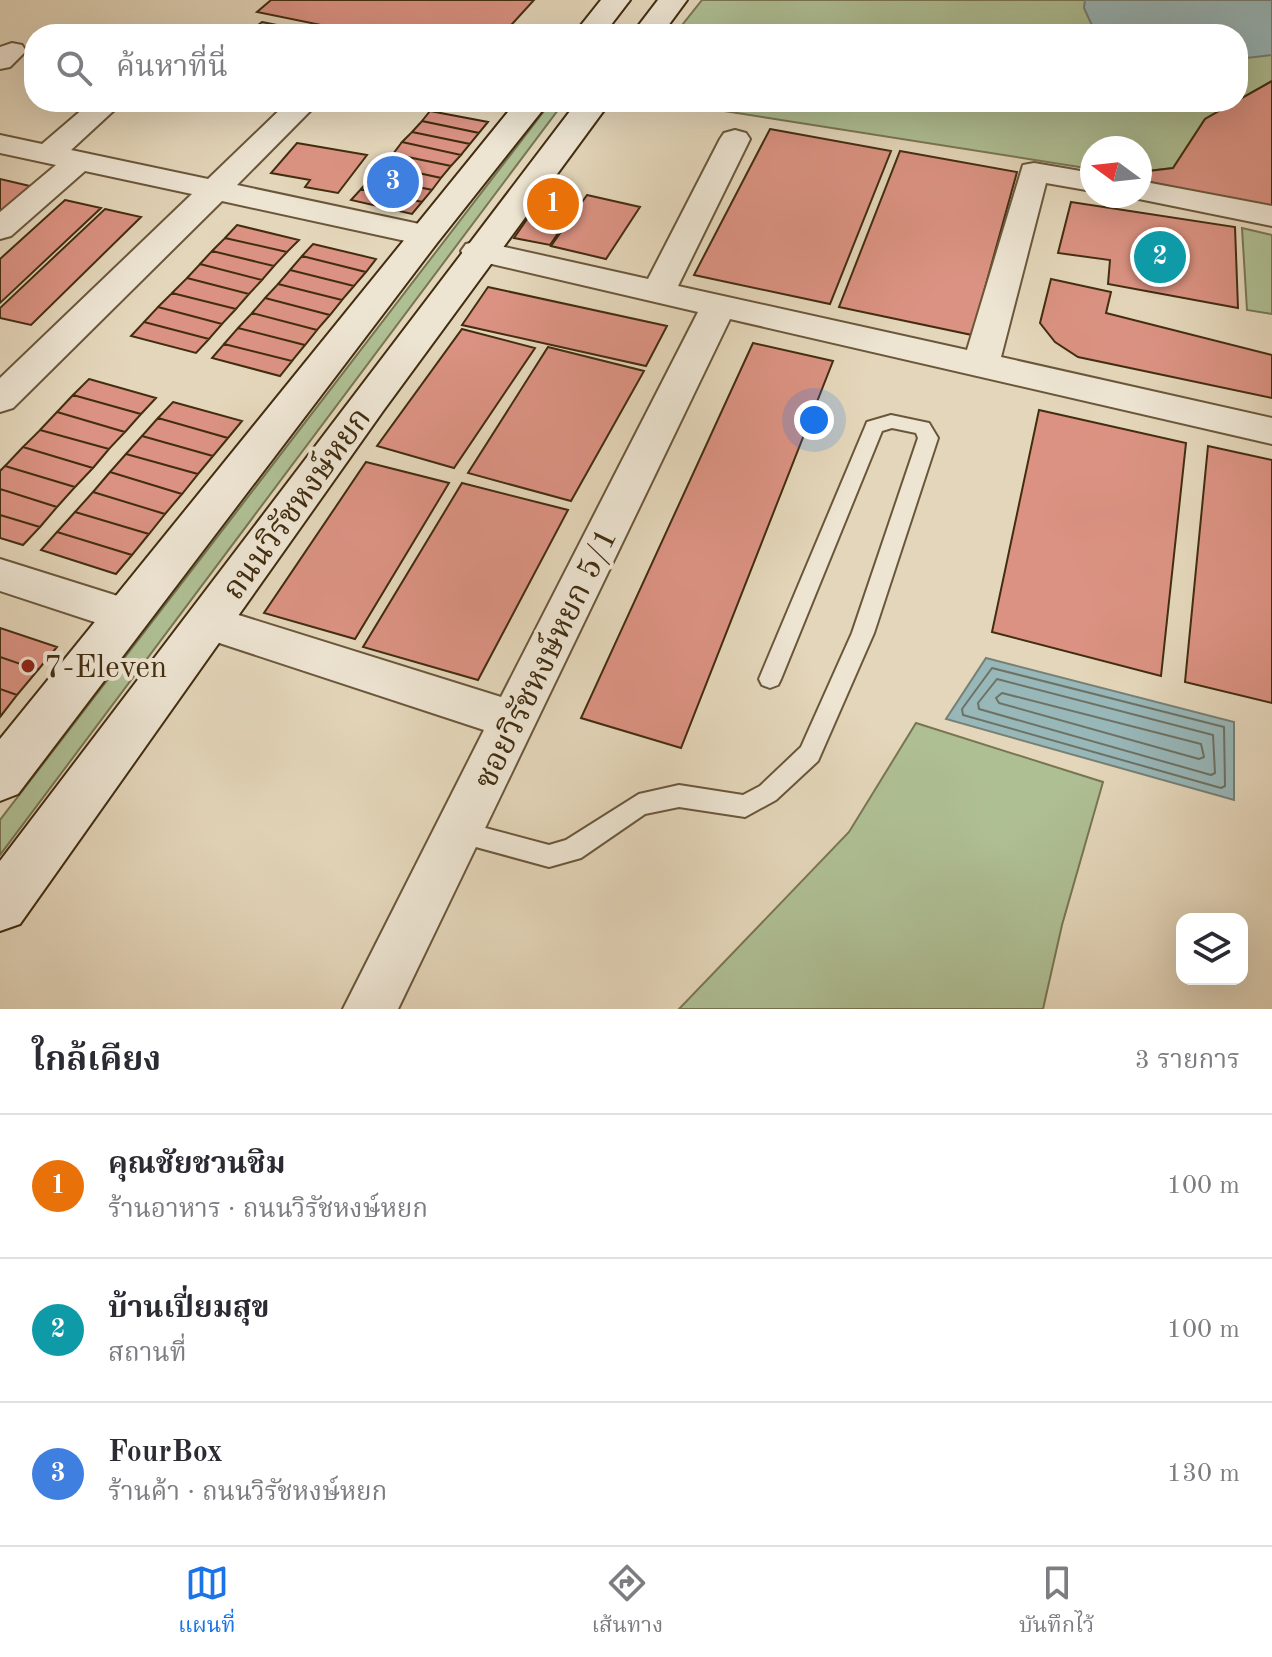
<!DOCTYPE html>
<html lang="th">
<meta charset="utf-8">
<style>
:root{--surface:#fff;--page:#f7f7f7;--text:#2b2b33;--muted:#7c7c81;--line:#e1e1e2;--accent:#1a73e8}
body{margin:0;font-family:"Old Standard TT","Noto Serif Thai",serif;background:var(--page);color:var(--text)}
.controls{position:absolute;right:24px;bottom:24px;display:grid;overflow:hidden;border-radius:16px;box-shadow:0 8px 32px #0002}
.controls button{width:72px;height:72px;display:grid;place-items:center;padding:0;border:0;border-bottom:2px solid var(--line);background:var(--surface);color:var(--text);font:40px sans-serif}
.compass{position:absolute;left:1080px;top:136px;width:72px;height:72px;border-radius:50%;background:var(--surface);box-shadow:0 8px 32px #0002;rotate:285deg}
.you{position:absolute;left:814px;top:420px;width:28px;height:28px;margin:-20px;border:6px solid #fff;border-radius:50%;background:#1a73e8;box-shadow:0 0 0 12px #1a73e833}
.badge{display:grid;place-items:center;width:52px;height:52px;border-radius:50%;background:var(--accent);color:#fff;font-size:26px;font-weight:700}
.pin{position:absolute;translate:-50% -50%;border:4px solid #fff;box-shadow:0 2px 8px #0006}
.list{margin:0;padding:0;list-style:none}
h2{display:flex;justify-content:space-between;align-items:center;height:104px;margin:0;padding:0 32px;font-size:34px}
h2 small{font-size:26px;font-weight:400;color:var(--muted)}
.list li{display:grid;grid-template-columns:52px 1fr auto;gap:24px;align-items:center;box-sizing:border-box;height:144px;padding:0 32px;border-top:2px solid var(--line)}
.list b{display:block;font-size:30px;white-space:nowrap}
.list p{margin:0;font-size:26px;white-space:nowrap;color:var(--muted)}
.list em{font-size:26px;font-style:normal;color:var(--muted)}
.icon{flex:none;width:44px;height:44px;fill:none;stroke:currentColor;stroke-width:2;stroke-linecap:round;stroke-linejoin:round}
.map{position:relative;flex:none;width:1272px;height:1009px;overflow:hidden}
.search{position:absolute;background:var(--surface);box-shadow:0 8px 32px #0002;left:24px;right:24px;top:24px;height:88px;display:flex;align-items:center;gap:20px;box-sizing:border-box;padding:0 28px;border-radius:32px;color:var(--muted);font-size:30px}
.sheet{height:536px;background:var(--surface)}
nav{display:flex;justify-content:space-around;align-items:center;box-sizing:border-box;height:112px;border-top:2px solid var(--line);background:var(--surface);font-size:22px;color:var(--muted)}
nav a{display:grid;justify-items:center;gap:4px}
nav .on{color:var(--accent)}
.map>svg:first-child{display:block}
</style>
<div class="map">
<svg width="1272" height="1009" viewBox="0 0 1272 1009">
<rect width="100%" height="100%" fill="#e4d6ba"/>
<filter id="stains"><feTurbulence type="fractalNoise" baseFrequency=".0025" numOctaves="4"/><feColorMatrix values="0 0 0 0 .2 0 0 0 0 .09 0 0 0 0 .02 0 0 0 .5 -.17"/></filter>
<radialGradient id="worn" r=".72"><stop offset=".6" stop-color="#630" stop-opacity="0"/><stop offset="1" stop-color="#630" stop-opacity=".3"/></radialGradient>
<!-- green -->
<path fill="#afbf94" stroke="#787652" stroke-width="2" d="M702,0H1272V81L1238,100V34H675Z
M551,102H564L0,855V820Z
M667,102H1235L1205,119L1173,168L1140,172V148H1092V169Z
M1242,228L1272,235V314L1247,310Z
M916,723L1103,782L1062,925L1043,1009H679L849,832Z"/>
<!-- water -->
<path fill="#98b7b9" stroke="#768075" stroke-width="2" d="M1085,0H1272V55L1238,59V34H1096L1084,8Z
M986,658L1234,722V800L946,719Z"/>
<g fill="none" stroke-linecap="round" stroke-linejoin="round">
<!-- shore -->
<path stroke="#6d7264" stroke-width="2" d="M992,668L1224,727L1225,786L1221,788L963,715L962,709Z
M997,679L1213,735L1215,773L1211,775L979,709L978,703Z
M1002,693L1201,744L1204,757L1199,759L999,703L996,698Z"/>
</g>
<!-- building -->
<path fill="#db9282" stroke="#422d10" stroke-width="2" d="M271,0H534L503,34H365L257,12Z
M262,22L322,34H232L242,26L254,28Z
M1272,81V208L1140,180V172L1173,168L1205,119Z
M430,111L488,122L479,133L422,121Z
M422,121L479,133L470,144L412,132Z
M770,129L891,151L830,304L694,275Z
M412,132L470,144L461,155L402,142Z
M402,142L461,155L451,166L393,154Z
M297,143L367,155L338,193L305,187L310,180L271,173Z
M900,151L1017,172L972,335L839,307Z
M393,154L451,166L441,178L382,165Z
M382,165L441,178L432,190L372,177Z
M372,177L432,190L422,202L361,189Z
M0,179L30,186L0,212Z
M361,189L422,202L412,214L351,200Z
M587,195L640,207L606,259L551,246Z
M65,200L101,208L0,303V259Z
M1071,202L1235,227L1238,308L1108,284L1110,260L1058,253Z
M105,209L141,217L31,325L0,318V308Z
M532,212L567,220L550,245L514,238Z
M237,225L299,240L287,252L225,238Z
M225,238L287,252L274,266L212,251Z
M313,244L376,259L366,272L302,256Z
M212,251L274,266L262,280L200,264Z
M302,256L366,272L354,286L290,270Z
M200,264L262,280L249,294L187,278Z
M290,270L354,286L342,300L278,284Z
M187,278L249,294L236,309L172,293Z
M1051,279L1111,292L1106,313L1272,355V398L1078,357L1055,342L1040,323Z
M278,284L342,300L330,315L265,298Z
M488,287L667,326L646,366L462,325Z
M172,293L236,309L222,324L158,307Z
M265,298L330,315L317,330L252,313Z
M158,307L222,324L209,339L144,322Z
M252,313L317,330L305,345L238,328Z
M144,322L209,339L196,353L131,336Z
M238,328L305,345L292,361L224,344Z
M462,329L535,348L454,468L377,446Z
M753,343L833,361L681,748L581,718Z
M224,344L292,361L280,376L212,358Z
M548,347L644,371L571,501L468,473Z
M89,379L156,398L141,414L73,395Z
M73,395L141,414L125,432L57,412Z
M173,402L242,421L228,438L158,418Z
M1039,410L1186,443L1161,676L992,632Z
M57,412L125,432L109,449L40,430Z
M158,418L228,438L213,456L142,436Z
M40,430L109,449L93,468L23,447Z
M142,436L213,456L198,474L126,454Z
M1208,446L1272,460V703L1185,682Z
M23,447L93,468L75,487L5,466Z
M126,454L198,474L182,494L110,472Z
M366,462L449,483L355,639L264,613Z
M5,466L75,487L57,507L0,489V471Z
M110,472L182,494L165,514L93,492Z
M462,483L568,510L478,680L363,647Z
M0,489L57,507L40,527L0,515Z
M93,492L165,514L149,534L75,512Z
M75,512L149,534L132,555L57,532Z
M0,515L40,527L23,545L0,538Z
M57,532L132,555L116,574L41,550Z
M0,628L57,647L38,670L0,657Z
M0,657L38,670L17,695L0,689Z
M0,689L17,695L0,717Z"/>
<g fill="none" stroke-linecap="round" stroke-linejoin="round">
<defs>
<path id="lane" d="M891,415L929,423L938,438L874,633L818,761L776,800L745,817L679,807L645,814L581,858L549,867L450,840L447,832L450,824L459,821L549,845L566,840L639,794L679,785L743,795L760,786L801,747L852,633L918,438L916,433L892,428L882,431L781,679L778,685L770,688L762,685L759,679L865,427L867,422Z"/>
<path id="street" d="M12,43L22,45L26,51L10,67L0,69V47Z
M91,102H123L71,150L208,179L288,102H319L237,185L424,225L436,228L440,235L436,242L424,245L222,201L13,408L0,412V378L192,194L85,171L11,236L0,239V212L56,165L0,153V135L42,144Z
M735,130L746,133L750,139L678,286L967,350L1023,165L1034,163L1092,173V191L1046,183L1001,357L1272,418V444L730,319L398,1009H343L484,730L195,635L188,623L195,611L210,606L501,697L698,312L466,258L461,251L466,244L478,241L648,279L720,139L724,133Z
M1140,181L1272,206V226L1129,197L1140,196Z
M0,559L140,603L147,615L140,627L125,632L0,591Z"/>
<path id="secondary" d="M601,0H630L604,34H574Z
M658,0H687L662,34H632Z
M516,102H549L437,243L18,794L0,801V739Z
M577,102H610L383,411L20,924L0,931V861Z"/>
</defs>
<!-- lane casing -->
<use href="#lane" stroke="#6a573a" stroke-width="4"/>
<!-- street casing -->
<use href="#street" stroke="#6a573a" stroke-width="4"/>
<!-- secondary casing -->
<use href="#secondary" stroke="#422d10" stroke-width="4"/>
<!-- lane -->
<use href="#lane" fill="#ede4d2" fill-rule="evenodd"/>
<!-- street -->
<use href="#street" fill="#ede4d2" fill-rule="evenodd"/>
<!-- secondary -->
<use href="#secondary" fill="#ede4d2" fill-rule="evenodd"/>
</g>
<!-- markers -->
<circle fill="#8f2418" stroke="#ede4d2" stroke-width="3" cx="28" cy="666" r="8"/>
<g text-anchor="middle" stroke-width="8" stroke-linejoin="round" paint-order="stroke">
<!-- street labels -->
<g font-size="32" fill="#422d10" stroke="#ede4d2">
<text transform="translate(296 503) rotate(-54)" y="11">ถนนวิรัชหงษ์หยก</text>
<text transform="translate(545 658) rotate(-64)" y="11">ซอยวิรัชหงษ์หยก 5/1</text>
</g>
<!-- poi labels -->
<g font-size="32" fill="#422d10" stroke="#ede4d2" text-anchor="start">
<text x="44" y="677">7-Eleven</text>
</g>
</g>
<rect width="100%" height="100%" filter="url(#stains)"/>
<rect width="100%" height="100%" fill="url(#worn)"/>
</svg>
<div class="controls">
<button><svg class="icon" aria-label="layers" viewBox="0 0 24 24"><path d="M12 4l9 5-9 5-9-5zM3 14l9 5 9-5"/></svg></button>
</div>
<svg class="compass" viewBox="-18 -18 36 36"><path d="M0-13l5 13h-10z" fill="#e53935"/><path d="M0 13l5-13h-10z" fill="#7c7c81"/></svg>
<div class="you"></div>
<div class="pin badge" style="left:553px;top:204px;background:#e8710a">1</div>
<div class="pin badge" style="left:1160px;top:257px;background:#0f9aa8">2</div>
<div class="pin badge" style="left:393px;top:182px;background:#3f7fe0">3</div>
<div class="search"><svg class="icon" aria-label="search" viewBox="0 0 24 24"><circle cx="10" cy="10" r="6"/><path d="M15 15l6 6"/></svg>ค้นหาที่นี่</div>
</div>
<section class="sheet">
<h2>ใกล้เคียง<small>3 รายการ</small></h2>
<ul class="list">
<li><span class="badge" style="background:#e8710a">1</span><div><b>คุณชัยชวนชิม</b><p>ร้านอาหาร · ถนนวิรัชหงษ์หยก</p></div><em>100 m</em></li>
<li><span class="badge" style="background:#0f9aa8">2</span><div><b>บ้านเปี่ยมสุข</b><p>สถานที่</p></div><em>100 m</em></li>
<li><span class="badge" style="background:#3f7fe0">3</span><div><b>FourBox</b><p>ร้านค้า · ถนนวิรัชหงษ์หยก</p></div><em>130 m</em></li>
</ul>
</section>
<nav>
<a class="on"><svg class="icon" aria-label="map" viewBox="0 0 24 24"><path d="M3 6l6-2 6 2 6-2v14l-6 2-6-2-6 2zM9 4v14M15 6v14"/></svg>แผนที่</a>
<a><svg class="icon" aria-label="directions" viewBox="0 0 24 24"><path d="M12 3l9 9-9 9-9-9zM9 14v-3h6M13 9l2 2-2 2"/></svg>เส้นทาง</a>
<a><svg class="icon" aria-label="saved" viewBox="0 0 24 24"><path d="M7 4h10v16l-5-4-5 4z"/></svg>บันทึกไว้</a>
</nav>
